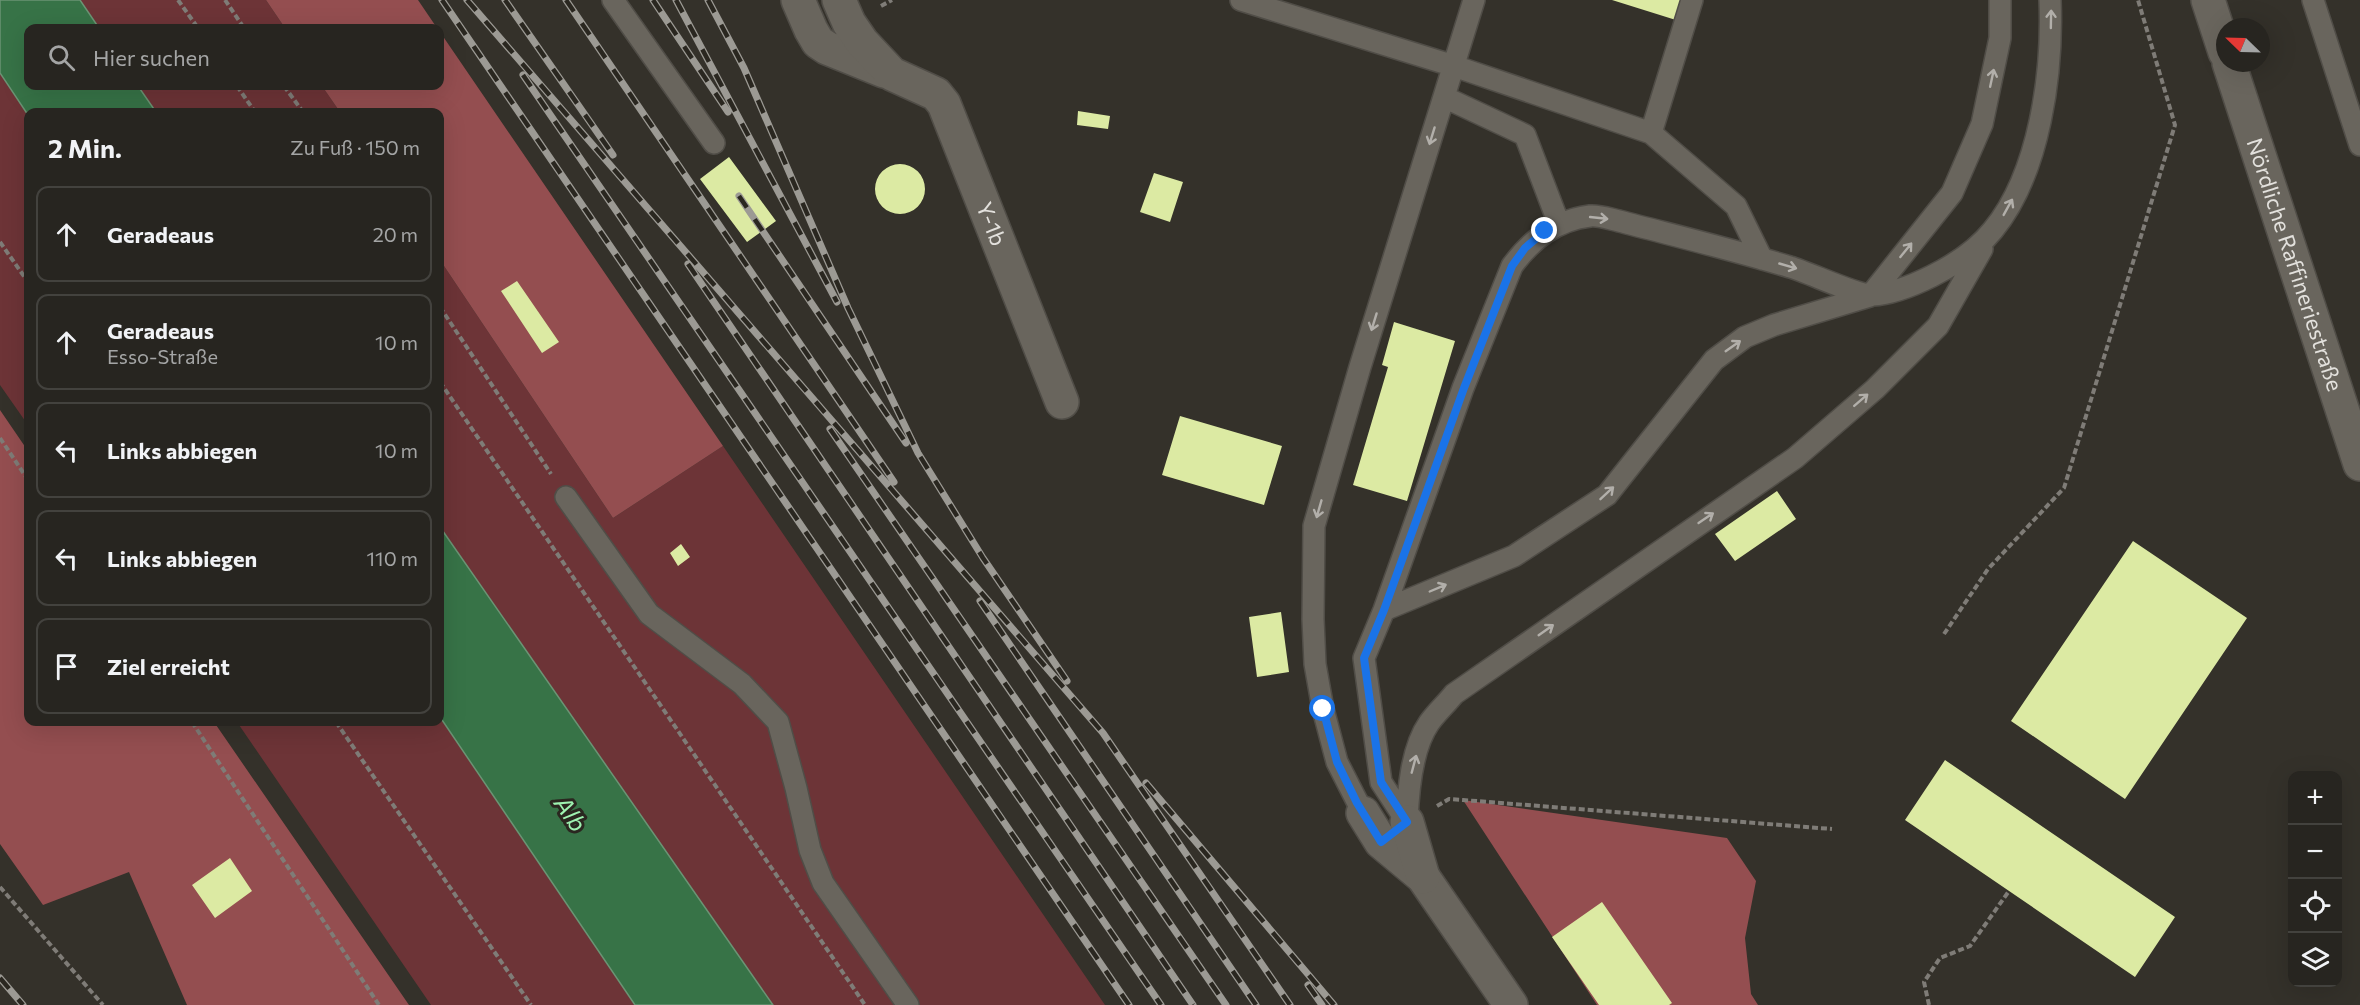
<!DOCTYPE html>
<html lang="de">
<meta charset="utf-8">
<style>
:root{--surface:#272520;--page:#2f2d29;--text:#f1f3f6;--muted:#a4a5a5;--line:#43423e}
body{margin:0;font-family:Commissioner,sans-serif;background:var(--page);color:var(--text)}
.controls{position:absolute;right:18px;bottom:18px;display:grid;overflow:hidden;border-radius:12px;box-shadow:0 6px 24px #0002}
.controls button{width:54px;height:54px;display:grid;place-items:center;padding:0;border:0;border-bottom:2px solid var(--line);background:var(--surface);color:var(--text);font:30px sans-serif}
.compass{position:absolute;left:2216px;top:18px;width:54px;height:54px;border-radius:50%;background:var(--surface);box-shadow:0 6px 24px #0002;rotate:293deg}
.stop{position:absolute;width:18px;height:18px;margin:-14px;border:4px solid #1a73e8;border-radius:50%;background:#fff}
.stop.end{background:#1a73e8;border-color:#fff;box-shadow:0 2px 6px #0008}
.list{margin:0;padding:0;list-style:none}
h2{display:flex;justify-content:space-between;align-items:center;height:78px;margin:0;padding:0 24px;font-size:26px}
h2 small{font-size:20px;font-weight:400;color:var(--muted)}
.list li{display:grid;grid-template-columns:39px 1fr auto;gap:18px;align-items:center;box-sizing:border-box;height:96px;margin:0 12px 12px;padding:0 12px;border:2px solid var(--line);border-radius:12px}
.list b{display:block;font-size:22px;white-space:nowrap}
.list p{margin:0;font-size:20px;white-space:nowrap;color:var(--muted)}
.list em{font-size:20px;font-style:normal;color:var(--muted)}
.icon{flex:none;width:33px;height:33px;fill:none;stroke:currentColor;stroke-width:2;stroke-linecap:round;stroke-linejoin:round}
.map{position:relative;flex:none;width:2360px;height:1005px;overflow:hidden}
.search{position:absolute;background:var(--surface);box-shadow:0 6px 24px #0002;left:24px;top:24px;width:420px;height:66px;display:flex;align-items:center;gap:15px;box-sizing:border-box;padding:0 21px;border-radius:12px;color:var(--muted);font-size:22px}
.panel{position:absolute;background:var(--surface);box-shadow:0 6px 24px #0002;left:24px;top:108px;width:420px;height:618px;border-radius:12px}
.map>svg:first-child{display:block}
</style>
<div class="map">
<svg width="2360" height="1005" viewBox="0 0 2360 1005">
<rect width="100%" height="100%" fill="#34312a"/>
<!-- green -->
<path fill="#6d3437" d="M80,0H266L285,28H99Z
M0,73L28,115V425L0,385Z
M138,86H322L340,112H156Z
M440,260L613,518L723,446L1105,1005H773L440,527Z
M440,717L635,1005H431L237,722H440Z"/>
<!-- forest -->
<path fill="#944e50" d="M266,0H418L437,28H285Z
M440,32L723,446L613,518L440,260V112H340L322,86H440Z
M0,410L28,451V722H214L409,1005H187L129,872L43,905L0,844Z
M1463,800L1727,838L1756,881L1745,938L1751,994L1758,1005H1597Z"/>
<!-- water -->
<path fill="#377347" stroke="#6b9474" stroke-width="1.5" d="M0,0H80L99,28H28V86H138L156,112H28V115L0,73Z
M440,527L773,1005H635L440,717Z"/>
<!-- building -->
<path fill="#dceaa3" d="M1612,0H1703L1695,26Z
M1078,111L1110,116L1108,129L1077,125Z
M729,157L776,221L747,242L700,179Z
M875 189a25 25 0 1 1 50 0a25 25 0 1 1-50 0Z
M1154,173L1183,182L1170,222L1140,212Z
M517,281L559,342L542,353L501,291Z
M1394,322L1455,341L1407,501L1353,485L1388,367L1382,365Z
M1180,416L1282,446L1264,505L1162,475Z
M1777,491L1796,519L1735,561L1715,534Z
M2133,541L2247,618L2125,799L2011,721Z
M681,544L690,557L678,566L670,553Z
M1281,612L1289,672L1257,677L1249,617Z
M1945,760L2175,917L2135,977L1905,820Z
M230,858L252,891L215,918L192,885Z
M1602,902L1672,1003L1669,1005H1599L1552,937Z"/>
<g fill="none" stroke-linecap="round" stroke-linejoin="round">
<defs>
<path id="lane" d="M613,0L714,143
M1241,0L1454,66L1651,133L1736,206L1762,259
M2313,0L2360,145
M1444,97L1525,135L1559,224
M1651,133L1692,0
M566,497L649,614L742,684L778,722L796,788L810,850L823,883L908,1005
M1384,610L1514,556L1607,495L1714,360L1745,337L1774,325L1870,296L1952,193L1982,124L2000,38V0
M1363,813L1337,762L1323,709L1315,664L1313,619L1314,526L1360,367L1474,0
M1407,822L1381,782L1364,658L1384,610L1463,388L1512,266C1532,239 1556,220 1590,216C1599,215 1610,219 1619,221C1676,236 1734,250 1790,267C1808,272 1858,296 1872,295C1892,294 1914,285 1932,276C1954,265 1977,250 1993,230C2040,173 2053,72 2050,0
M1407,822C1408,792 1411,749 1429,723C1436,713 1446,704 1454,694L1795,458L1875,389L1938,326L1982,249"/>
<g id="street">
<path d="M798,0L811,30L818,42L827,48L884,71"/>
<path id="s1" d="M839,0L849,23L862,42L892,74L936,94L944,104L1062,402"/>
<path d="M2208,0L2225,52"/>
<path id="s2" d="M2229,63L2360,464"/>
<path d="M1363,813L1381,842L1423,877L1511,1005"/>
<path d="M1407,822L1423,877"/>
</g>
</defs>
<!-- lane casing -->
<use href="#lane" stroke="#504d47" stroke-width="24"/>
<!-- street casing -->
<use href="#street" stroke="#504d47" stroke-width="36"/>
<!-- path -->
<path stroke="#7f7c77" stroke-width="4" stroke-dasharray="6 3" stroke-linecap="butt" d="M178,0L198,28
M225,0L244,28
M881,6L892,0
M237,86L255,112
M284,86L303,112
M0,242L28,282
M440,307L551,474
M440,382L865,1005
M0,438L28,480
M1944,634L1988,569L2064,488L2175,125L2138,0
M192,722L379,1005
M336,722L531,1005
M1437,806L1449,799L1463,800L1832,829
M0,887L103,1005
M1929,1005L1924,982L1940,958L1970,946L2009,891"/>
<!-- lane -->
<use href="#lane" stroke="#69655d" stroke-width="21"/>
<!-- street -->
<use href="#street" stroke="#69655d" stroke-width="33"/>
<defs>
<path id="rail" d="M442,0L1129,1005
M467,0L1103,733L1290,1005
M505,0L613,155
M566,0L894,482
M653,0L728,112
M676,0L837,302
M708,0L744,68L848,308L918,453L983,558L1067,681
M523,75L1161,1005
M739,196L906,443
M688,264L1193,1005
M830,429L1226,1005
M980,601L1256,1005
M1146,783L1334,1005
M0,978L23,1005
M1308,985L1322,1005"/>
</defs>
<!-- rail casing -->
<use href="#rail" stroke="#9c9a94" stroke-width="7"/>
<!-- rail -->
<use href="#rail" stroke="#2a2720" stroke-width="4.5" stroke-dasharray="14" stroke-linecap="butt"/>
</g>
<!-- one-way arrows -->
<defs><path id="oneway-shaft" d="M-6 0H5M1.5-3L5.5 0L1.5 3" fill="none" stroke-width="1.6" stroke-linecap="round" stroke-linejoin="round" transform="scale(1.5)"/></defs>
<g stroke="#b2afaa">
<use href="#oneway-shaft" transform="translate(2051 19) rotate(-89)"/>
<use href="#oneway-shaft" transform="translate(1992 78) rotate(-78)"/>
<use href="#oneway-shaft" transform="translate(1432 136) rotate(107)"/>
<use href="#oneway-shaft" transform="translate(2008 207) rotate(-61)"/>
<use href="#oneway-shaft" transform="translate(1599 218) rotate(6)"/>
<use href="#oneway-shaft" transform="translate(1906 250) rotate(-51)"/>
<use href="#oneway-shaft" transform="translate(1788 266) rotate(16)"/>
<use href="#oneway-shaft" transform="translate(1374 322) rotate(107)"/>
<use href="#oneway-shaft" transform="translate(1733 346) rotate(-35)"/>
<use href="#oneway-shaft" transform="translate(1861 400) rotate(-41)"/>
<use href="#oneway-shaft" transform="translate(1607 493) rotate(-43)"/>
<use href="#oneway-shaft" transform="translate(1319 509) rotate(106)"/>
<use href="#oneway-shaft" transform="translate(1706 518) rotate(-34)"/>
<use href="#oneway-shaft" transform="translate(1438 588) rotate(-23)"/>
<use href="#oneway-shaft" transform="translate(1546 630) rotate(-35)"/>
<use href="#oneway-shaft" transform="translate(1414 764) rotate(-75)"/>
</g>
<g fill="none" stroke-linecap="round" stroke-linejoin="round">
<!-- route -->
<path stroke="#1a73e8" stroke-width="8" d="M1323,709L1337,762L1357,803L1381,842L1407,822L1381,782L1364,658L1384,610L1464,388L1512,266L1525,248L1545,231"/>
</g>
<g text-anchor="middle" stroke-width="6" stroke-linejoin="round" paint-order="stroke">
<!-- street labels -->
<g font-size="22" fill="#e3e1dd" stroke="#2a2720">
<text dy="8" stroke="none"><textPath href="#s1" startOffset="282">Y-1b</textPath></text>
<text dy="8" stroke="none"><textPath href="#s2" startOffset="212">Nördliche Raffineriestraße</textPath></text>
</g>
<!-- water labels -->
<g font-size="24" font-style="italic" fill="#9ef3b1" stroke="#2a2720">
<text transform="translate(570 814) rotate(56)" y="8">Alb</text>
</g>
</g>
</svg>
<div class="controls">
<button>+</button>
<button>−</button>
<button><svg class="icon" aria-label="locate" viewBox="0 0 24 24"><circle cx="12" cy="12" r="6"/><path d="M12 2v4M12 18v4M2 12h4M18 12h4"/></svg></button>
<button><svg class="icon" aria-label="layers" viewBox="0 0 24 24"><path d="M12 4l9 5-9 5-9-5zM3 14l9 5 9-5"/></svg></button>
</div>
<svg class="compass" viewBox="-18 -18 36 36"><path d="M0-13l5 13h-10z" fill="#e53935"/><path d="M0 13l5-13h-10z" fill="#a4a5a5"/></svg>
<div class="stop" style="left:1323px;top:709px"></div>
<div class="stop end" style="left:1545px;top:231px"></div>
<div class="search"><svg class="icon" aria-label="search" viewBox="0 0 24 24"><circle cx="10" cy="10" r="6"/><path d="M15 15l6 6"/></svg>Hier suchen</div>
<section class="panel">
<h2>2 Min.<small>Zu Fuß · 150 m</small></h2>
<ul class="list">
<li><svg class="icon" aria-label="ahead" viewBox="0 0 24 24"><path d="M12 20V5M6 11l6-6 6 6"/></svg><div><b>Geradeaus</b></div><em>20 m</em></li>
<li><svg class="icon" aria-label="ahead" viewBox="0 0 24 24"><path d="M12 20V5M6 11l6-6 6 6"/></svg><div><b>Geradeaus</b><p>Esso-Straße</p></div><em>10 m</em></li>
<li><svg class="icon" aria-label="left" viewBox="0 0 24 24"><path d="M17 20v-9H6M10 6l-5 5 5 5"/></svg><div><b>Links abbiegen</b></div><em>10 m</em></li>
<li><svg class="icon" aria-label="left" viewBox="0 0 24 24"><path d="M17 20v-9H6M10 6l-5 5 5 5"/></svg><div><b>Links abbiegen</b></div><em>110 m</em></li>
<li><svg class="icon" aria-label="arrive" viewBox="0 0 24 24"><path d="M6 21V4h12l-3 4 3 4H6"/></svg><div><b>Ziel erreicht</b></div></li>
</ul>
</section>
</div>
